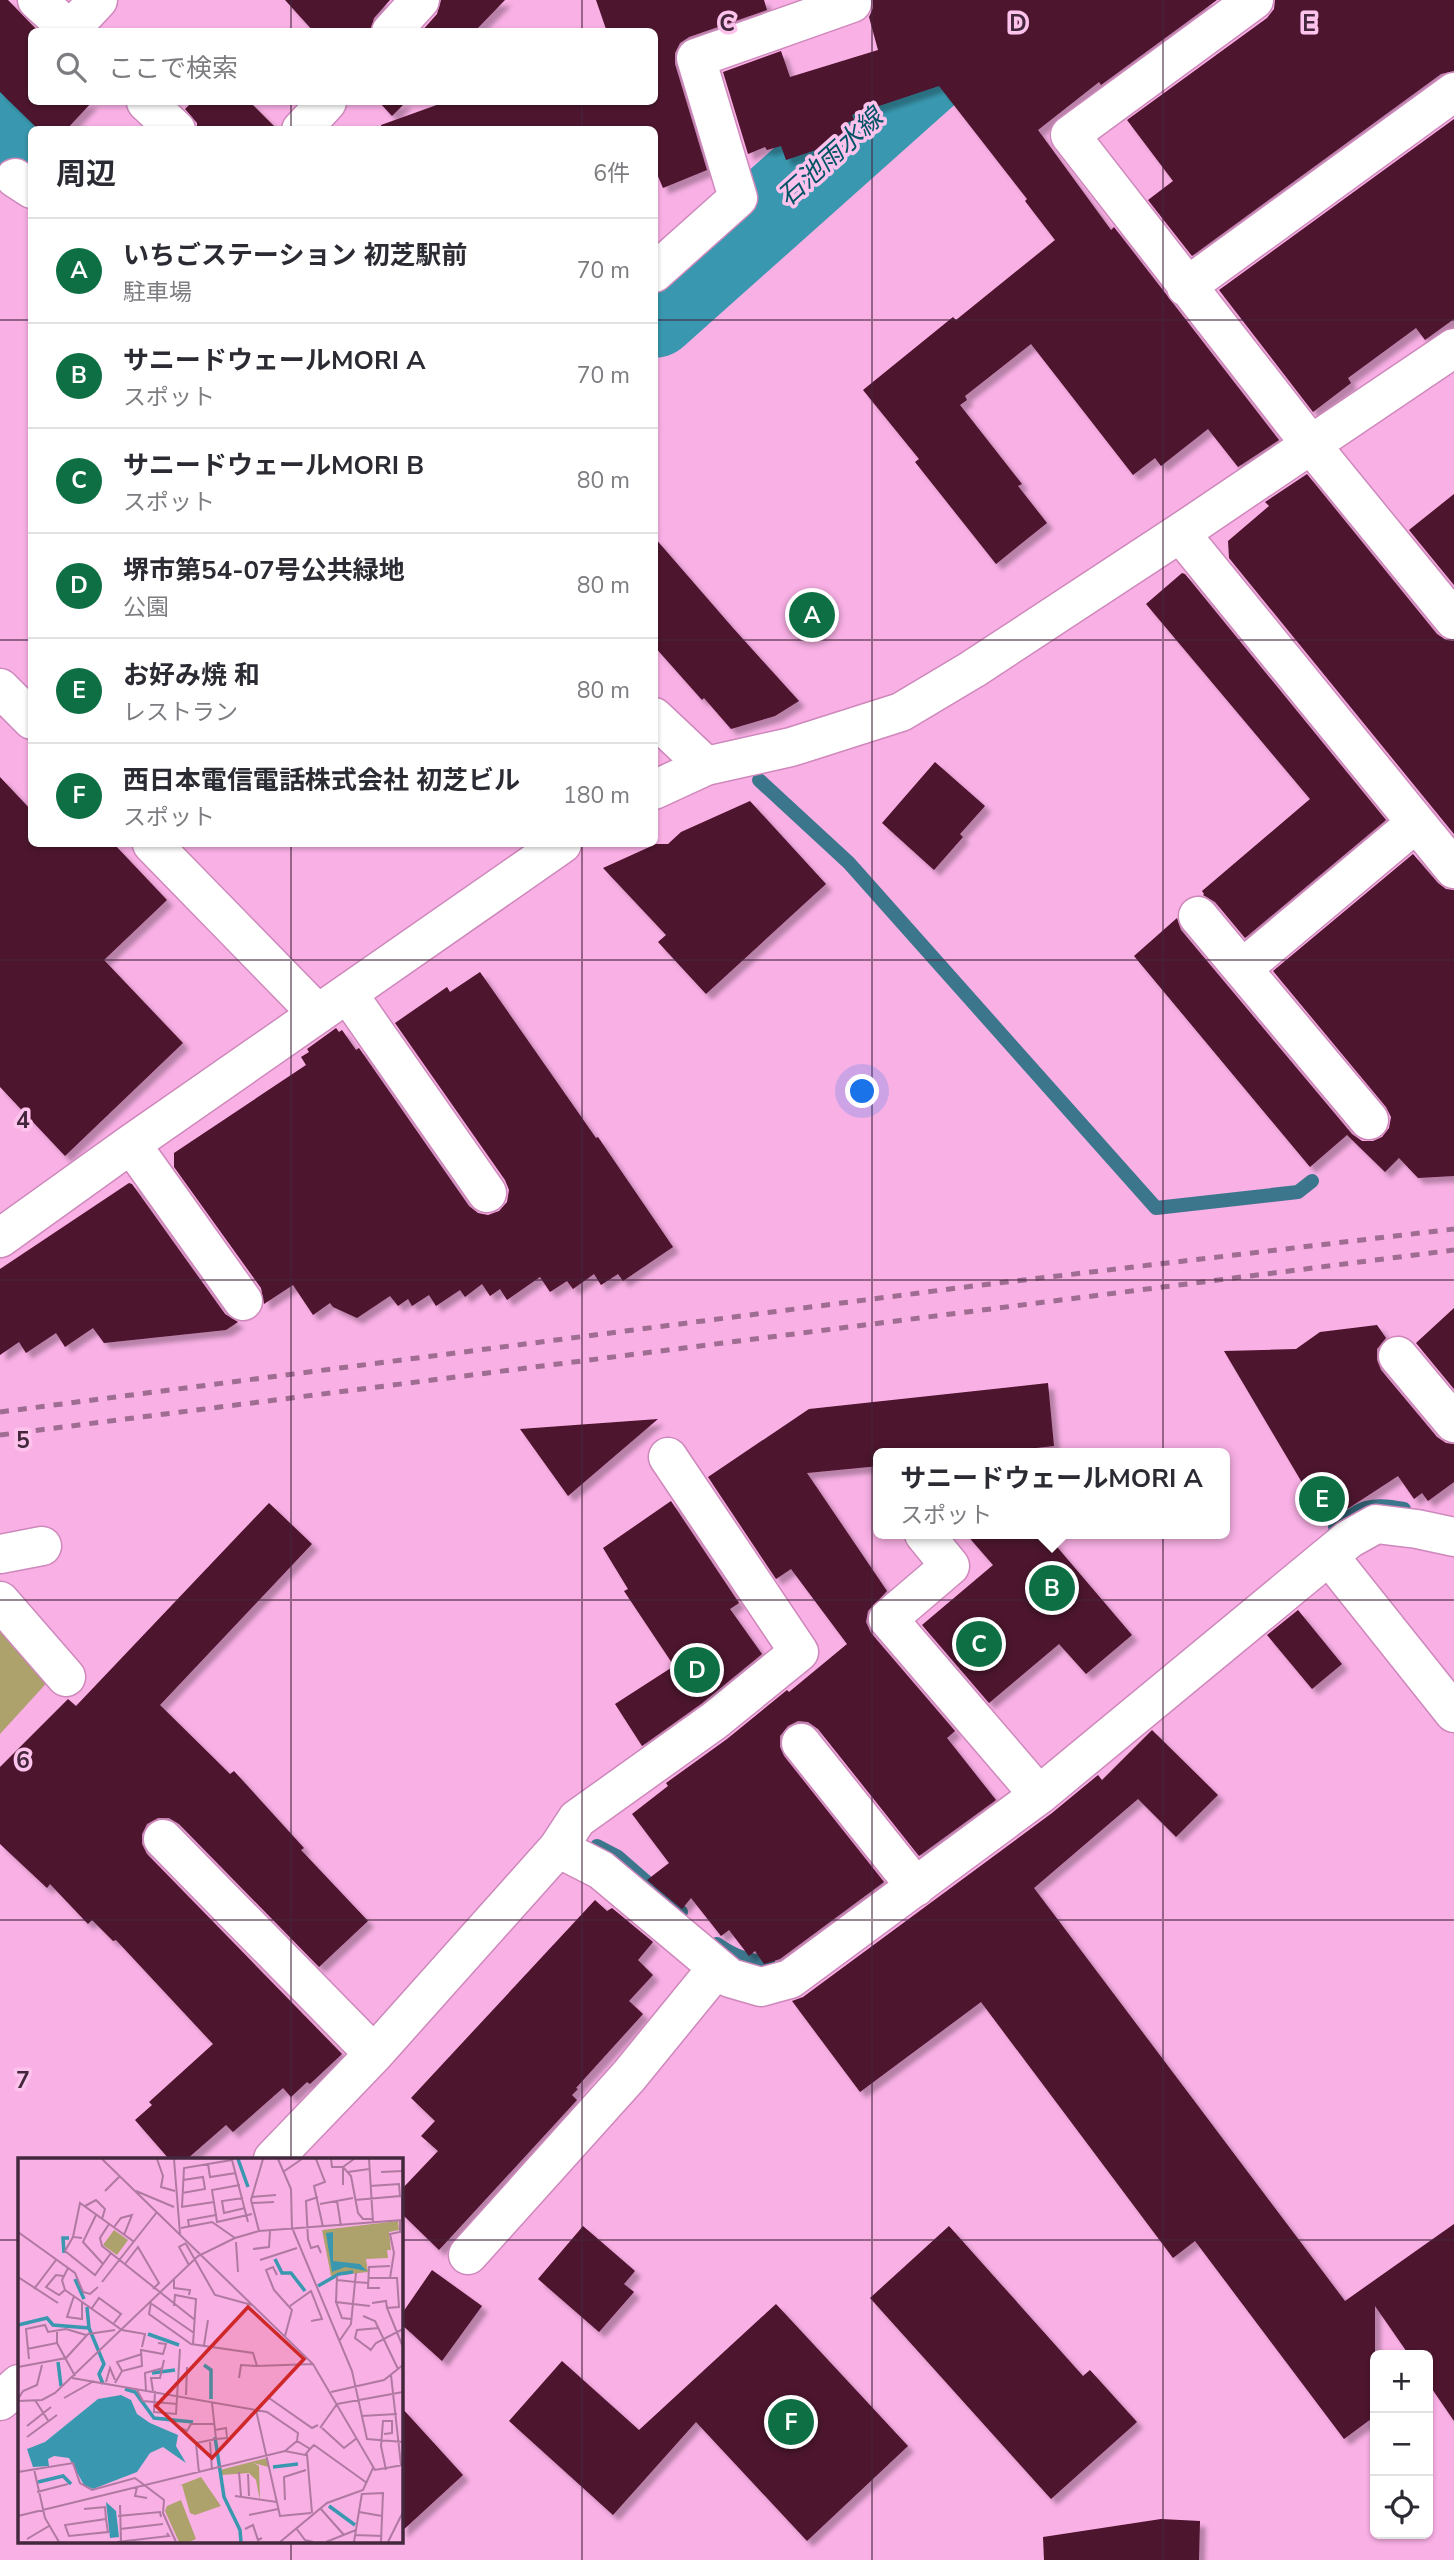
<!DOCTYPE html>
<html lang="ja">
<meta charset="utf-8">
<style>
:root{--surface:#fff;--page:#f7f7f7;--text:#2b2b33;--muted:#7c7c81;--line:#e1e1e2;--accent:#0f6f44}
body{margin:0;font-family:"Nunito Sans","Noto Sans JP",sans-serif;background:var(--page);color:var(--text)}
.controls{position:absolute;right:21px;bottom:21px;display:grid;overflow:hidden;border-radius:10px;box-shadow:0 2px 5px #0004}
.controls button{width:63px;height:63px;display:grid;place-items:center;padding:0;border:0;border-bottom:2px solid var(--line);background:var(--surface);color:var(--text);font:35px sans-serif}
.you{position:absolute;left:863px;top:1092px;width:24px;height:24px;margin:-18px;border:5px solid #fff;border-radius:50%;background:#1a73e8;box-shadow:0 0 0 10px #1a73e833}
.badge{display:grid;place-items:center;width:46px;height:46px;border-radius:50%;background:var(--accent);color:#fff;font-size:23px;font-weight:700}
.pin{position:absolute;translate:-50% -50%;border:4px solid #fff;box-shadow:0 2px 7px #0006}
.popup{position:absolute;left:873px;top:1448px;width:357px;height:91px;box-sizing:border-box;display:grid;place-content:center;border-radius:10px;background:var(--surface);filter:drop-shadow(0 2px 5px #0005);font-size:23px;white-space:nowrap;color:var(--muted)}
.popup b{font-size:26px;color:var(--text)}
.popup::after{content:'';position:absolute;left:50%;top:100%;margin-left:-14px;border:14px solid transparent;border-top-color:var(--surface)}
.list{margin:0;padding:0;list-style:none}
h2{display:flex;justify-content:space-between;align-items:center;height:91px;margin:0;padding:0 28px;font-size:30px}
h2 small{font-size:23px;font-weight:400;color:var(--muted)}
.list li{display:grid;grid-template-columns:46px 1fr auto;gap:21px;align-items:center;box-sizing:border-box;height:105px;padding:0 28px;border-top:2px solid var(--line)}
.list b{display:block;font-size:26px;white-space:nowrap}
.list p{margin:0;font-size:23px;white-space:nowrap;color:var(--muted)}
.list em{font-size:23px;font-style:normal;color:var(--muted)}
.icon{flex:none;width:38px;height:38px;fill:none;stroke:currentColor;stroke-width:2;stroke-linecap:round;stroke-linejoin:round}
.map{position:relative;flex:none;width:1454px;height:2560px;overflow:hidden}
.search{position:absolute;background:var(--surface);box-shadow:0 2px 5px #0004;left:28px;top:28px;width:630px;height:77px;display:flex;align-items:center;gap:18px;box-sizing:border-box;padding:0 24px;border-radius:10px;color:var(--muted);font-size:26px}
.panel{position:absolute;background:var(--surface);box-shadow:0 2px 5px #0004;left:28px;top:126px;width:630px;height:721px;border-radius:10px}
.map>svg:first-child{display:block}
</style>
<div class="map">
<svg width="1454" height="2560" viewBox="0 0 1454 2560">
<defs>
<filter id="shadow"><feDropShadow dx="6" dy="6" stdDeviation="2" flood-color="#0004"/></filter>
</defs>
<rect width="100%" height="100%" fill="#f9b0e5"/>
<!-- green -->
<path fill="#ada16c" d="M0,1616L53,1676L0,1734Z"/>
<g fill="none" stroke-linecap="round" stroke-linejoin="round">
<!-- stream -->
<path stroke="#3c768c" stroke-width="14" d="M759,780L849,863L1156,1208L1298,1192L1312,1181
M1335,1527C1364,1506 1368,1503 1404,1509
M597,1846L618,1857L681,1912
M717,1944C731,1954 750,1963 768,1961"/>
<!-- river -->
<path stroke="#3998af" stroke-width="88" d="M0,133L32,156
M654,314L1006,0"/>
</g>
<!-- building -->
<path fill="#4e122d" filter="url(#shadow)" d="M0,0H8L39,32H32V102H92L66,130H39L0,92Z
M285,0H390L374,18L370,32H314Z
M441,0H505L474,32H421L437,14Z
M596,0H764L767,10L689,37L680,43L675,53V64L707,170L663,188L654,167V130H382L381,125L445,102H654V32H607Z
M873,0H1217L1101,85L1099,82L1038,130L1111,230L1114,227L1279,440L1238,467L1208,429L1161,466L1155,458L1133,475L1031,344L965,396L967,400L960,405L1022,484L1018,486L1047,523L996,564L915,462L919,459L863,390L953,317L956,320L1055,240L1025,201L1027,199L939,86L852,115L854,120L846,123L849,132L829,139L831,145L786,160L781,146L767,150L765,147L748,154L723,72L781,51L790,77L878,50L869,17L873,8Z
M1275,0H1454V71L1441,74L1192,256L1148,200L1173,181L1127,120L1267,18L1274,9Z
M192,102H250L278,130H197V123L185,109Z
M379,102H406L392,116Z
M1454,119V319L1425,340L1416,328L1348,378L1351,383L1313,412L1219,290Z
M1307,474L1437,634L1446,640L1454,641V834L1229,558L1228,541L1269,506L1265,502Z
M1454,494V585L1409,530Z
M654,537L733,628L799,701L775,716L731,729L704,698L702,700L654,646Z
M1182,573L1185,574L1386,820L1245,938L1215,902L1203,895L1204,894L1202,891L1310,799L1146,604Z
M935,762L985,806L960,834L963,837L934,870L882,823Z
M0,777L32,811V844H114L167,900L104,960L183,1043L65,1156L0,1087Z
M750,801L826,884L706,994L658,942L666,935L603,868L656,844H668L681,832Z
M1413,854L1438,883L1446,889L1454,890V1176L1418,1178L1399,1158L1385,1172L1347,1135L1310,1167L1134,956L1177,918L1181,930L1352,1134L1362,1141H1373L1382,1137L1389,1128L1391,1117L1386,1107L1273,971Z
M480,972L596,1138L598,1137L673,1247L623,1281L618,1274L601,1285L594,1274L573,1289L567,1281L550,1292L540,1277L507,1300L500,1289L490,1296L482,1284L465,1297L460,1290L436,1306L429,1295L412,1306L408,1299L398,1306L390,1296L357,1318L333,1307L330,1303L313,1315L293,1285L264,1304L261,1288L174,1167V1153L306,1065L301,1057L309,1052L307,1049L336,1028L339,1032L342,1030L356,1050L359,1048L469,1206L478,1213L488,1215L499,1211L507,1202L509,1190L505,1180L395,1023L447,987L450,992Z
M129,1183L132,1184L225,1314L238,1322L226,1330L104,1343L93,1328L65,1347L56,1333L26,1353L19,1342L0,1355V1269Z
M1454,1308V1389L1416,1343Z
M1377,1325L1386,1338L1377,1349V1360L1381,1370L1437,1437L1446,1443L1454,1444V1482L1428,1501L1422,1493L1414,1499L1398,1476L1326,1523L1224,1351L1296,1349L1320,1332Z
M1048,1383L1054,1446L992,1453H879V1466L807,1473L887,1591L868,1611L866,1622L871,1633L955,1731L947,1738L996,1800L919,1856L818,1729L808,1722L798,1721L788,1726L780,1736V1747L784,1756L884,1882L780,1959L764,1964L755,1951L749,1956L729,1930L721,1936L691,1898L682,1909L647,1880L669,1863L632,1814L668,1786L666,1783L727,1739L787,1690L789,1692L847,1644L791,1569L776,1579L708,1477L809,1409Z
M658,1419L568,1496L520,1429Z
M671,1501L739,1603L730,1609L762,1654L701,1704L642,1746L615,1704L674,1666L624,1591L628,1589L603,1548Z
M269,1503L312,1544L160,1705L230,1774L234,1771L304,1848L301,1850L368,1921L319,1967L179,1824L169,1818H158L147,1824L142,1834V1844L147,1854L342,2054L310,2084L307,2082L291,2097L283,2088L233,2132L226,2125L187,2159H169L135,2120L152,2105L149,2102L213,2044L116,1940L113,1941L92,1920L88,1924L50,1884L47,1888L0,1844V1767L68,1699L76,1706Z
M966,1534H1046L1132,1635L1086,1674L1059,1644L989,1703L922,1625L993,1565Z
M1298,1610L1342,1664L1312,1689L1267,1635Z
M1152,1730L1218,1795L1176,1837L1138,1799L1034,1888L1345,2301L1454,2224V2421L1428,2383V2355H1409L1375,2306V2416L1344,2439L1195,2241L1173,2258L981,2002L860,2092L792,2001L803,1997L929,1904L1052,1813L1098,1775L1102,1780Z
M595,1900L607,1911L612,1908L653,1942L638,1960L653,1975L629,2001L643,2014L576,2088L578,2089L572,2095L577,2100L439,2250L401,2213V2190L438,2151L421,2136L435,2121L411,2098Z
M583,2226L635,2271L624,2284L634,2292L599,2332L538,2279Z
M949,2226L1083,2376L1090,2370L1137,2422L1051,2499L870,2298Z
M432,2270L482,2306L442,2361L401,2324V2315Z
M776,2304L908,2446L807,2541L696,2422L613,2515L509,2421L562,2361L639,2430Z
M401,2407L463,2475L401,2532Z
M1161,2519L1200,2521L1199,2560H1044L1043,2537Z"/>
<g fill="none" stroke-linecap="round" stroke-linejoin="round">
<defs>
<path id="minor" d="M37,0L72,32
M1254,0L1070,135L1312,446L1454,620
M70,30L98,0
M391,32L420,0
M146,102L176,130
M301,130L327,102
M15,178L32,189
M654,273L738,198L696,58L852,3
M1186,287L1454,92
M1180,533L1454,869
M0,688L32,720
M654,717L706,766
M654,790L706,766L791,747L901,712L973,669L1180,533L1454,348
M152,844L318,1014
M1198,916L1369,1120
M1243,968L1416,823
M348,994L487,1193
M131,1144L243,1301
M0,1238L131,1144L562,844
M1398,1356L1454,1423
M924,1534L950,1566L888,1619L1039,1795
M0,1554L42,1546
M1329,1556L1454,1713
M0,1601L66,1677
M801,1743L916,1887
M163,1839L374,2054
M558,1848L577,1819L714,1721L799,1652L668,1457
M273,2159L374,2054L558,1848L601,1870L730,1978L761,1987L790,1979L1039,1795L1349,1539L1376,1524L1417,1529L1454,1537
M468,2255L629,2076L717,1968
M0,2401L19,2384"/>
</defs>
<!-- minor casing -->
<use href="#minor" stroke="#ce88bb" stroke-width="41"/>
<!-- minor -->
<use href="#minor" stroke="#fff" stroke-width="38"/>
<!-- rail -->
<path stroke="#a06d92" stroke-width="5" stroke-dasharray="9 9" stroke-linecap="butt" d="M0,1412L973,1286L1454,1229
M0,1435L1454,1250"/>
</g>
<!-- grid -->
<path fill="none" stroke="#43273c" stroke-width="2" stroke-opacity="0.55" d="M291,0V32M582,0V32M872,0V2560M1163,0V2560M291,102V130M582,102V130M0,320H32M654,320H1454M0,640H32M654,640H1454M291,844V2159M582,844V2560M0,960H1454M0,1280H1454M0,1600H1454M0,1920H1454M0,2240H19M401,2240H1454M291,2541V2560"/>
<g text-anchor="middle" stroke-width="7" stroke-linejoin="round" paint-order="stroke">
<!-- water labels -->
<g font-size="26" font-style="italic" fill="#005465" stroke="#fec3ed">
<text transform="translate(830 157) rotate(-42)" y="9">石池雨水線</text>
</g>
</g>
<!-- overview -->
<g transform="translate(18 2158)">
<rect width="385" height="385" fill="#f9b0e5"/>
<path d="M380,63L381,72L371,74L373,92H369L370,100L348,101L350,114L313,118L304,72ZM96,72L110,82L99,97L85,87ZM249,300L251,309L235,305L241,308L242,343L238,322L231,315L203,317L202,312ZM183,319L203,348L177,357L172,355L164,327L160,328ZM163,342L178,381L171,384H161L147,353L149,348Z" fill="#ada16c"/>
<path d="M315,74V103L342,106L349,113L327,109L314,114L308,75ZM103,237L113,242L119,256L132,265L160,277L158,288L168,305L145,289L132,295L119,314L75,331L66,327L51,300L36,298L30,301L31,308L15,309L9,291L27,284L80,241ZM88,344L98,353L101,379L92,380Z" fill="#3998af"/>
<path fill="none" stroke="#3998af" stroke-width="3.5" d="M220,1L230,29M46,95L45,80H51M257,101L264,115H273L287,133M57,121L66,141M300,128L321,116L335,114M69,149L71,170M0,167L29,160L35,167L71,170L86,206L81,216L85,226M130,176L161,187M40,204L43,228M186,207L193,212V241M134,215L157,212M107,231L117,234L136,260L175,264M197,279L206,339L222,372L223,384M255,309L280,306M20,324L45,318L53,326M311,348L337,367"/>
<path fill="none" stroke="#b079a1" stroke-width="2" d="M84,1L295,206L357,312L385,307M139,1L145,18L143,29L157,33M156,1L162,76M260,1L273,31L274,72M298,1L307,24L296,28L305,69M313,1L314,9H325L333,18L340,55L345,61H354M351,1L355,64M190,6L192,19L218,15M265,14L284,1M330,14L351,11M363,14L385,13M222,27L194,32L199,64L234,56M325,27V9L336,1M87,33L102,18M118,33L156,49M164,35L187,31L185,19L165,22M384,38V62M234,39L258,37M300,39L288,43L290,81L293,90L300,88L303,95M225,40L204,43L206,55L227,50M337,42L382,38L381,26L352,28M319,43L323,68M234,45L256,44M302,46L335,40M67,48L78,42L87,51L84,61M163,49L196,44M164,49L166,10L214,2L230,64M78,57L65,84L85,106M91,66L82,80L84,88L177,162M171,68L170,62L198,57M96,69L103,60L114,57L106,77M163,70L194,64L217,80M275,72L334,213L349,281L385,284M241,73L233,42L245,1M0,74L57,115L65,134L72,136L80,129M55,79L47,93L77,117L93,95M64,80L55,79L62,45L115,83M218,84L220,114M168,85L161,89L171,107M168,86L197,137L234,147M235,91L251,89L252,73M242,102L279,90M107,106L120,89L141,125L135,131M50,110L44,122L47,132L104,172L127,176L124,189M259,117L255,109L248,112L256,132L274,152L267,178M45,118L38,117L28,129L41,137L47,132M319,118L318,144L352,148M0,119L40,145M351,120H379L381,149L369,150L385,189M372,120L376,95L372,76L382,74V62M156,121V130L172,132L171,137M319,122L337,124L338,115M84,124L139,54M362,130H350L351,109L372,108M16,131L38,102M56,138L49,159L64,161V144M133,144L131,156L173,186L235,195L239,208L295,206M318,144L324,160L333,161M354,145L368,143L369,150M134,146L176,175M156,148L157,137L178,141L175,186M272,148L293,133L304,161L293,163M74,150L81,140L103,156L96,165M345,158L357,163L380,211M39,174V185L57,218M322,182L333,166L337,124L351,125M186,187L190,162M9,191L39,185M353,192L337,180L339,172L361,170M352,193L358,185L385,171M11,201L8,171L27,167L30,174L48,171L68,177M0,209L48,200L70,176L97,172M104,213L99,204L124,196M373,217L383,307M54,220L249,254L280,275L279,283M221,220L223,207L239,208M88,224L92,210L97,222M97,225L104,213L124,208L123,192L145,196L148,186L140,185M119,232L125,243L159,246M128,233L127,215L145,210M135,233L133,220H142L146,202M137,233L136,254L158,256L162,191M313,234L366,222L385,207M168,237L169,209M46,240L76,223M251,240L294,270L300,267M0,241L5,233L19,227L24,207M17,242L31,264M0,243L24,242L37,235L180,98L217,80L241,73L385,62M319,246L385,234M238,252L262,358L293,355M343,258L379,256M9,268L33,249M161,269L169,273L173,266H196M302,270L319,246M304,270L326,290L339,280M197,272L208,270L209,280L198,281M366,276L374,275V263H365L363,288L368,312M9,279L39,257M192,284L194,312M292,291L296,287L349,325M289,296L294,355M16,311L27,360L41,384M0,314L55,305L62,325L74,332L117,320L146,342L145,355L158,384M221,314L223,338M181,315L178,285L198,281L194,245M230,316L231,338M119,329L117,338L129,340M19,334L50,326M344,336L365,335L363,384M217,338L259,344M267,342L266,319L288,312M102,347L103,384M302,350L326,377M66,351L87,349L88,361L90,374L51,378L47,367L88,361M341,354L364,358M231,357L260,351M0,358L267,293L287,297L292,291L279,283L267,293M100,358L142,354L143,359M278,370L287,382L295,384M102,371L145,366M227,371L235,367L240,382L244,380M337,377L364,378M9,381L31,368M99,384L151,378L149,375M262,384L309,345L345,332L355,310M308,384L338,372M336,384L344,335M370,384L385,354"/>
<path fill="#cf2829" fill-opacity="0.15" stroke="#cf2829" stroke-width="3.5" d="M230,149L286,201L194,300L138,248Z"/>
<rect width="385" height="385" fill="none" stroke="#43273c" stroke-width="3.5"/>
</g>
<g font-size="23" text-anchor="middle" font-weight="bold" fill="#43273c" stroke="#fec3ed" stroke-width="7" stroke-linejoin="round" paint-order="stroke">
<text x="727" y="31">C</text>
<text x="1018" y="31">D</text>
<text x="1309" y="31">E</text>
<text x="23" y="1128">4</text>
<text x="23" y="1448">5</text>
<text x="23" y="1768">6</text>
<text x="23" y="2088">7</text>
</g>
</svg>
<div class="controls">
<button>+</button>
<button>−</button>
<button><svg class="icon" aria-label="locate" viewBox="0 0 24 24"><circle cx="12" cy="12" r="6"/><path d="M12 2v4M12 18v4M2 12h4M18 12h4"/></svg></button>
</div>
<div class="you"></div>
<div class="pin badge" style="left:812px;top:615px">A</div>
<div class="pin badge" style="left:1052px;top:1588px">B</div>
<div class="popup"><b>サニードウェールMORI A</b>スポット</div>
<div class="pin badge" style="left:979px;top:1644px">C</div>
<div class="pin badge" style="left:697px;top:1670px">D</div>
<div class="pin badge" style="left:1322px;top:1499px">E</div>
<div class="pin badge" style="left:791px;top:2422px">F</div>
<div class="search"><svg class="icon" aria-label="search" viewBox="0 0 24 24"><circle cx="10" cy="10" r="6"/><path d="M15 15l6 6"/></svg>ここで検索</div>
<section class="panel">
<h2>周辺<small>6件</small></h2>
<ul class="list">
<li><span class="badge">A</span><div><b>いちごステーション 初芝駅前</b><p>駐車場</p></div><em>70 m</em></li>
<li><span class="badge">B</span><div><b>サニードウェールMORI A</b><p>スポット</p></div><em>70 m</em></li>
<li><span class="badge">C</span><div><b>サニードウェールMORI B</b><p>スポット</p></div><em>80 m</em></li>
<li><span class="badge">D</span><div><b>堺市第54-07号公共緑地</b><p>公園</p></div><em>80 m</em></li>
<li><span class="badge">E</span><div><b>お好み焼 和</b><p>レストラン</p></div><em>80 m</em></li>
<li><span class="badge">F</span><div><b>西日本電信電話株式会社 初芝ビル</b><p>スポット</p></div><em>180 m</em></li>
</ul>
</section>
</div>
